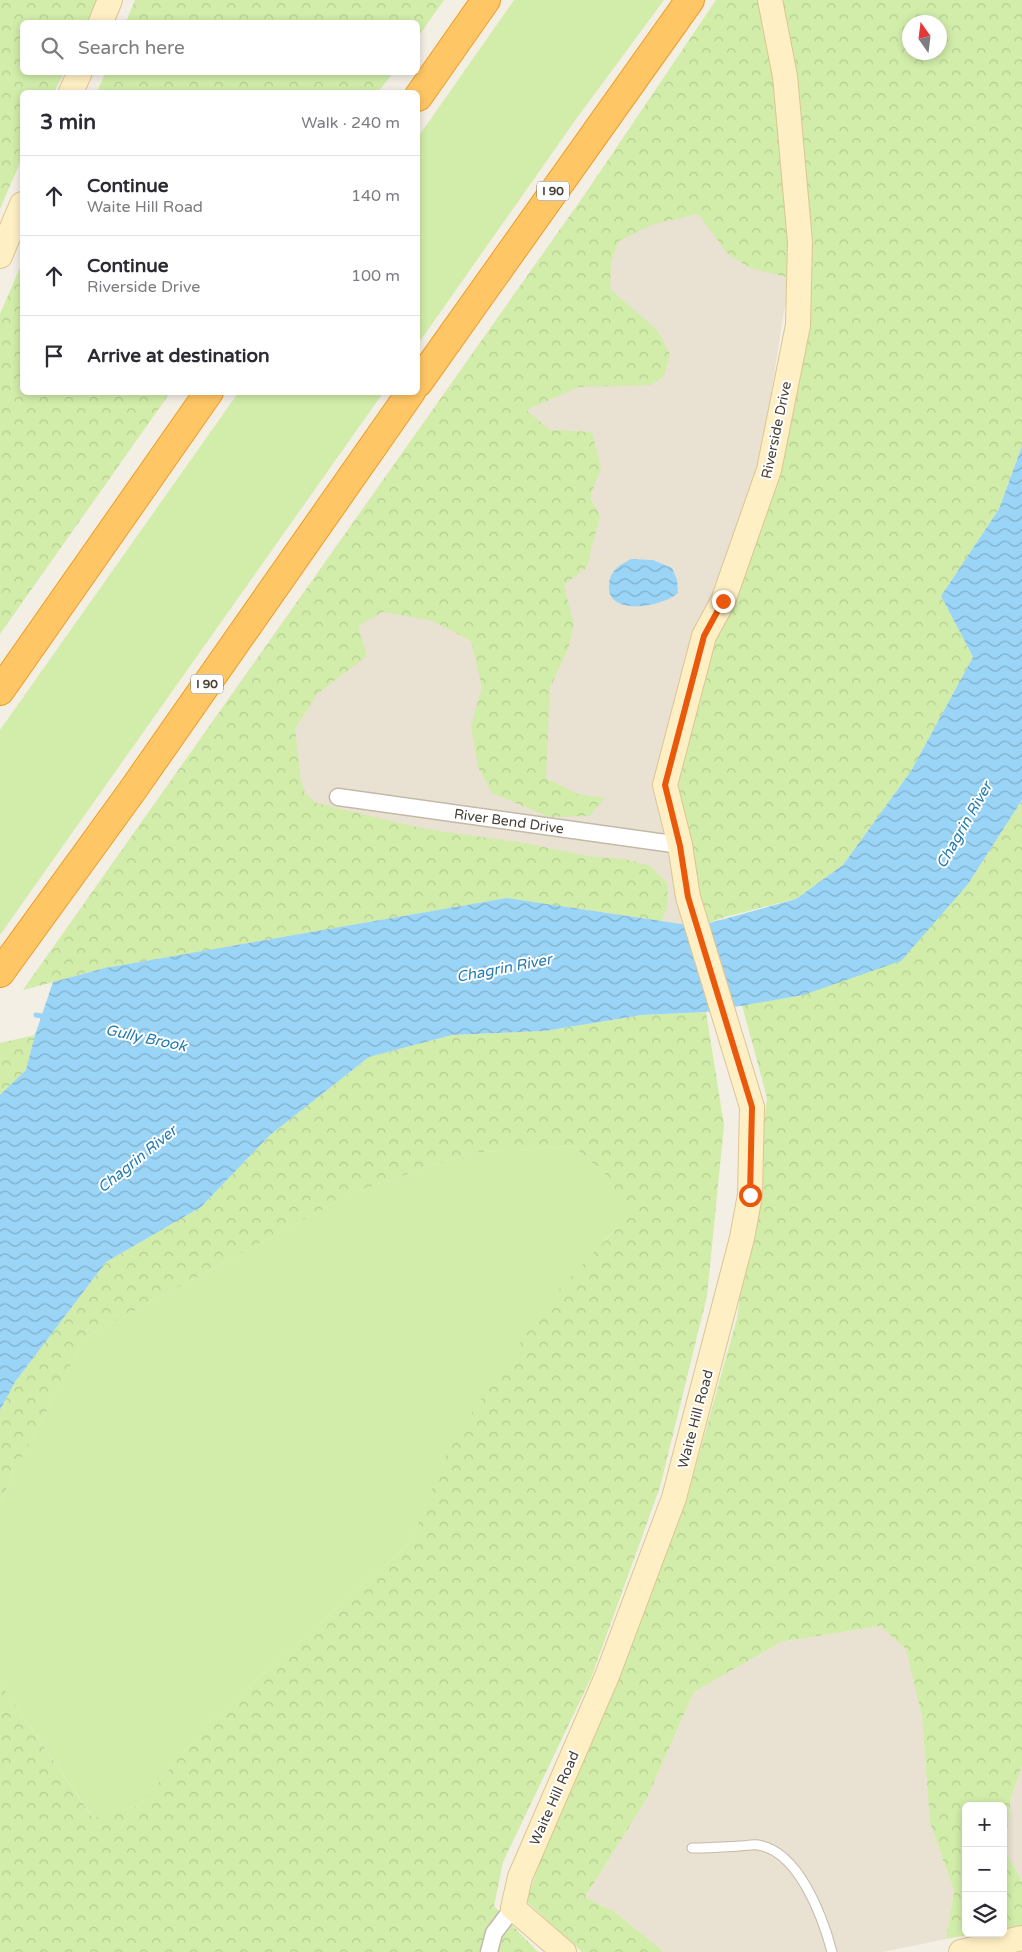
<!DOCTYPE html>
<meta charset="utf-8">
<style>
:root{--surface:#fff;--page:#f2f2f3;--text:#2b2b33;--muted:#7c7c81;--line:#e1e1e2}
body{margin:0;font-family:"Varela Round",sans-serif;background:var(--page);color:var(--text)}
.controls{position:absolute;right:15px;bottom:15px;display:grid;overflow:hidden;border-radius:8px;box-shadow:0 2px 8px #0003}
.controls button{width:45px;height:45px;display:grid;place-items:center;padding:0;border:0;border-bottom:1px solid var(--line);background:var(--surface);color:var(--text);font:25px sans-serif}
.compass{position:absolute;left:902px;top:15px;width:45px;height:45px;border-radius:50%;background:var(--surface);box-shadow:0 2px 8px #0003;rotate:346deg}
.stop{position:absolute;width:15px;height:15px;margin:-11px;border:4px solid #ea580c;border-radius:50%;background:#fff}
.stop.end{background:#ea580c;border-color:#fff;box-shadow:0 1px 5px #0008}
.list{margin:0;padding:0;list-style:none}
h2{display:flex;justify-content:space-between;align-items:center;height:65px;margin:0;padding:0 20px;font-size:21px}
h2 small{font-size:16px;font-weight:400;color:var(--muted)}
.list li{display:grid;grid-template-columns:32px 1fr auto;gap:15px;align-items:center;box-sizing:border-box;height:80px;padding:0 20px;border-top:1px solid var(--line)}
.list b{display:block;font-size:19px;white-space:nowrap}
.list p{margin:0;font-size:16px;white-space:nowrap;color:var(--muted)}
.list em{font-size:16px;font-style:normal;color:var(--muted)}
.icon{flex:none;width:28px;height:28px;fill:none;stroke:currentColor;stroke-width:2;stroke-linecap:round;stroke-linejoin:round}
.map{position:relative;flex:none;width:1022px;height:1952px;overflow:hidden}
.search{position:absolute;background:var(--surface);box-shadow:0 2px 8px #0003;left:20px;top:20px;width:400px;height:55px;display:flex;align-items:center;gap:12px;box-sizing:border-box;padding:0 18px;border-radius:8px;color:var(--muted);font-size:19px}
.panel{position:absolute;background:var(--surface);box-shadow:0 2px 8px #0003;left:20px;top:90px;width:400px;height:305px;border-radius:8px}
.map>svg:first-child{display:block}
</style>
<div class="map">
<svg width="1022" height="1952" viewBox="0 0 1022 1952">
<defs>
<pattern id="forest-crowns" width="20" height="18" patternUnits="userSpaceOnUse" patternTransform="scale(1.25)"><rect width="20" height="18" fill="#d1eda9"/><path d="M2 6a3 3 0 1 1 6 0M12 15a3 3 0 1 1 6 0" fill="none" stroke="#b5cc92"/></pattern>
<pattern id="water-waves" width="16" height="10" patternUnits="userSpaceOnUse" patternTransform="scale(1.25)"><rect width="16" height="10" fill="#9ad5f7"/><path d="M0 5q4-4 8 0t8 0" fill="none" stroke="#7faec9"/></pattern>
</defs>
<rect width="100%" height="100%" fill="#f4efe5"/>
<!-- residential -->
<path fill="#e9e1d2" d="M716,0H757L768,39L788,205L787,292L688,925L247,944L105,968L23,990L650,102Z
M880,1626L914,1655L922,1716L930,1823L954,1891L946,1939L883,1952H664L616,1913L585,1897L646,1800L694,1692L781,1642Z
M1022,1766V1881L1005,1850L1011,1798Z"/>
<!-- green -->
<path fill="#d1eda9" d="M514,0H664L574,122L418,344V137Z
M238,393H383L0,935V730Z
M573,1146L605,1174L632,1213L606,1239L452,1443L410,1543L207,1724L139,1806L94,1819L0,1683V1504L12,1476L86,1337L355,1192L470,1153Z"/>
<!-- forest -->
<path fill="url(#forest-crowns)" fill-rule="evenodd" d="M0,0H97L88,22H22V72L64,73L54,92H22V158L0,209Z
M135,0H444L418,37V22H126Z
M716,0H757L768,39L788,205L787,277L750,268L728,254L698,214L654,224L619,241L611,261L610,289L658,331L670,354L664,376L651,385L579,387L526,410L550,430L592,432L601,468L590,497L600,516L587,567L564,585L574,625L568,649L550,688L546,778L578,794L605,798L589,816L549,817L492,793L478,767L471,726L482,687L471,641L433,621L383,612L358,626L367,656L317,694L295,729L301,781L305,793L316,803L425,829L524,843L587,856L625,859L650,866L667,883L668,904L662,921L507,898L105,968L23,990L583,197Z
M777,0H1022V446L999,509L941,596L973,657L911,771L843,865L796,899L725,917L706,924L673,787L805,324ZM910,22H940V52H910Z
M105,73V72L393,73L378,92H97Z
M22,263V392L170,393L0,634V314Z
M1022,800V1766L1011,1798L1005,1850L1022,1881V1926L1003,1929V1806H966V1933H979L946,1939L954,1891L930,1823L922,1716L906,1649L880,1626L781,1642L694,1692L646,1800L585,1897L616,1913L664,1952H582L526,1901L548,1840L596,1728L686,1502L737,1318L767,1098L742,1005L803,995L968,884Z
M706,1012L724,1125L707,1296L660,1487L591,1678L503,1862L494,1906L538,1952H0V1683L93,1818L139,1806L207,1724L410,1543L451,1443L552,1297L631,1213L605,1174L573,1146L470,1153L355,1192L86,1337L12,1476L0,1504V1410L15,1382L106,1262L201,1207L270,1135L369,1057L452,1035L545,1031L642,1015Z
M35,1035L26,1070L0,1095V1043Z"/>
<!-- water -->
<path fill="url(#water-waves)" d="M1022,446V800L968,884L901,961L803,995L706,1012L642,1015L545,1031L452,1035L369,1057L270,1135L201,1207L106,1262L15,1382L0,1410V1095L26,1070L35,1035L53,982L105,968L507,898L688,925L706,924L796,899L843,865L911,771L973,657L941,596L999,509Z
M631,559L653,560L672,568L677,580L678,593C664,606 610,617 609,588C609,581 610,575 615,570C619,565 626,562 631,559Z"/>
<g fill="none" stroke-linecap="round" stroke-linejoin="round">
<!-- stream -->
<path stroke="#9ad5f7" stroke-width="5" d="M36,1015L48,1017"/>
<defs>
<path id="lane" d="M692,1848C708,1848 723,1847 739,1846C745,1846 752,1844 758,1845C799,1851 823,1918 832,1952"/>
<path id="street" d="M338,797L680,845
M489,1952L494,1933L513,1908"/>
<path id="secondary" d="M101,22L110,0
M71,92L80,72
M0,256L22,204
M564,1952L513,1908L520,1877L607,1676L674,1498L742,1238L750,1195L752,1107L688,897L680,845L665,785L704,636L723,601L769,470L798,325L800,242L785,76L770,0
M961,1952L1022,1938"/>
<path id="highway" d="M418,97L486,0
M418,383L690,0
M0,691L209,392
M0,973L132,791L411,392"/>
</defs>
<!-- lane casing -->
<use href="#lane" stroke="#c4b9a9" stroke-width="11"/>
<!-- street casing -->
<use href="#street" stroke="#c4b9a9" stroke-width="19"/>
<!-- secondary casing -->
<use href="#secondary" stroke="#dcc592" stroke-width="26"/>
<!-- highway casing -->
<use href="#highway" stroke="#ed9d26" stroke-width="30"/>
<!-- lane -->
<use href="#lane" stroke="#fff" stroke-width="9"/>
<!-- street -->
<use href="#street" stroke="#fff" stroke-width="16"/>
<!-- secondary -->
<use href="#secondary" stroke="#ffefc4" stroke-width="24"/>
<!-- highway -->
<use href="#highway" stroke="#ffc665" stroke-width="28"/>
</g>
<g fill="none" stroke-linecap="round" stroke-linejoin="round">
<!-- route -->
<path stroke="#ea580c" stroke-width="6" d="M723,601L704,636L665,785L680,846L688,897L752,1107L750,1195"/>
</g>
<g text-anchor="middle" stroke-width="4" stroke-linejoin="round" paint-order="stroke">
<!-- shield labels -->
<g fill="#fff" stroke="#7e7971" stroke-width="1">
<rect x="537" y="181.5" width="32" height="19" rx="4"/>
<rect x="191" y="674.5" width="32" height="19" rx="4"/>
</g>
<g font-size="12" font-weight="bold" fill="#473f34">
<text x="553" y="195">I 90</text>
<text x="207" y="688">I 90</text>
</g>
<!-- street labels -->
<g font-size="14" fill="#473f34" stroke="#fff">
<text transform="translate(776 430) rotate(-78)" y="5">Riverside Drive</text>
<text transform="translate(509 821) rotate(8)" y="5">River Bend Drive</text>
<text transform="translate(695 1419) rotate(-75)" y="5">Waite Hill Road</text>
<text transform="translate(554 1798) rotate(-66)" y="5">Waite Hill Road</text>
</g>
<!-- water labels -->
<g font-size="15" font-style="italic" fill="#217cb5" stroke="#fff">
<text transform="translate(964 825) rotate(-60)" y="5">Chagrin River</text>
<text transform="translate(504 968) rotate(-11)" y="5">Chagrin River</text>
<text transform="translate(146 1038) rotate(12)" y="5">Gully Brook</text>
<text transform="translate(137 1159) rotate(-39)" y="5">Chagrin River</text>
</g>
</g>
</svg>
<div class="controls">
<button>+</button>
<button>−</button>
<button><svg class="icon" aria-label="layers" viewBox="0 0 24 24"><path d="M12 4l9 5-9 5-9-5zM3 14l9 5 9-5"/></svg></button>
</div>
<svg class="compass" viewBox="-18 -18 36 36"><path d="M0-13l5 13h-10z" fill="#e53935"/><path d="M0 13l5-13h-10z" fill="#7c7c81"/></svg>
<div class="stop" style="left:750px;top:1195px"></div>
<div class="stop end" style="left:723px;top:601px"></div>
<div class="search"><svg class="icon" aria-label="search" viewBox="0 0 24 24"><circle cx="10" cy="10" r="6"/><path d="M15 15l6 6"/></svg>Search here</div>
<section class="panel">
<h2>3 min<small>Walk · 240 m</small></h2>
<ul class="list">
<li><svg class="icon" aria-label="ahead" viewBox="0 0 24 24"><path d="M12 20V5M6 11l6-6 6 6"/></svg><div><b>Continue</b><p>Waite Hill Road</p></div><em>140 m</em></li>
<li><svg class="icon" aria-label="ahead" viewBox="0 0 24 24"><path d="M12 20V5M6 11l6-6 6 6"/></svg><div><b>Continue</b><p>Riverside Drive</p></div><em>100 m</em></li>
<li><svg class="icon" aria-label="arrive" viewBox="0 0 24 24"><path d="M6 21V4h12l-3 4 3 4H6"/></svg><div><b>Arrive at destination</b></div></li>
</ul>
</section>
</div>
